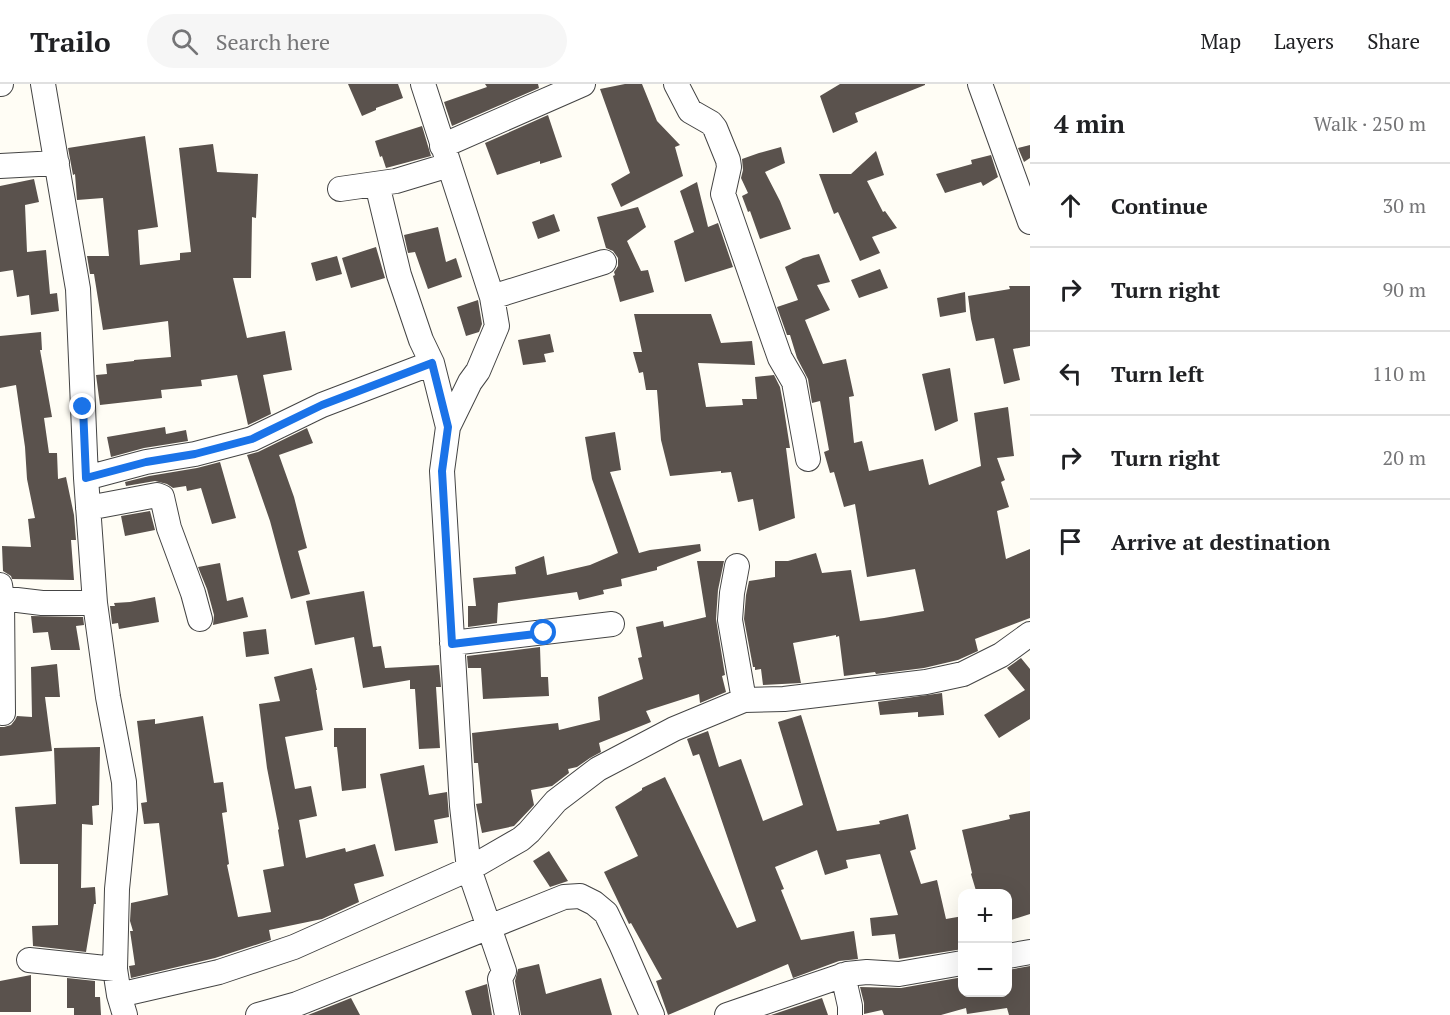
<!DOCTYPE html>
<meta charset="utf-8">
<style>
:root{--surface:#fff;--page:#f6f6f6;--text:#202124;--muted:#757577;--line:#e0e0e0}
body{margin:0;font-family:"PT Serif",serif;background:var(--page);color:var(--text)}
.controls{position:absolute;right:18px;bottom:18px;display:grid;overflow:hidden;border-radius:12px;box-shadow:0 6px 24px #0002}
.controls button{width:54px;height:54px;display:grid;place-items:center;padding:0;border:0;border-bottom:2px solid var(--line);background:var(--surface);color:var(--text);font:30px sans-serif}
.stop{position:absolute;width:18px;height:18px;margin:-14px;border:4px solid #1a73e8;border-radius:50%;background:#fff}
.stop.end{background:#1a73e8;border-color:#fff;box-shadow:0 2px 6px #0008}
.list{margin:0;padding:0;list-style:none}
h2{display:flex;justify-content:space-between;align-items:center;height:78px;margin:0;padding:0 24px;font-size:26px}
h2 small{font-size:20px;font-weight:400;color:var(--muted)}
.list li{display:grid;grid-template-columns:39px 1fr auto;gap:18px;align-items:center;box-sizing:border-box;height:84px;padding:0 24px;border-top:2px solid var(--line)}
.list b{display:block;font-size:22px;white-space:nowrap}
.list em{font-size:20px;font-style:normal;color:var(--muted)}
.icon{flex:none;width:33px;height:33px;fill:none;stroke:currentColor;stroke-width:2;stroke-linecap:round;stroke-linejoin:round}
.map{position:relative;flex:none;width:1030px;height:931px;overflow:hidden}
header{display:flex;align-items:center;gap:36px;box-sizing:border-box;height:84px;padding:0 30px;background:var(--surface);border-bottom:2px solid var(--line)}
header strong{font-size:28px}
nav{display:flex;gap:33px;margin-inline-start:auto;font-size:21px}
.search{width:420px;height:54px;background:var(--page);display:flex;align-items:center;gap:15px;box-sizing:border-box;padding:0 21px;border-radius:33px;color:var(--muted);font-size:22px}
main{display:flex}
aside{flex:1;background:var(--surface)}
.map>svg:first-child{display:block}
</style>
<header>
<strong>Trailo</strong>
<div class="search"><svg class="icon" aria-label="search" viewBox="0 0 24 24"><circle cx="10" cy="10" r="6"/><path d="M15 15l6 6"/></svg>Search here</div>
<nav><a>Map</a><a>Layers</a><a>Share</a></nav>
</header>
<main>
<div class="map">
<svg width="1030" height="931" viewBox="0 0 1030 931">
<rect width="100%" height="100%" fill="#fffdf5"/>
<!-- building -->
<path fill="#5a524d" d="M348,0H398L403,14L376,24V26L362,32Z
M485,0H538L539,4L452,42L444,18L487,3Z
M625,0H642L657,37L680,61L675,63L683,92L621,123L611,100L630,89L600,5Z
M840,0H925V1L855,29L858,38L833,49L820,12Z
M548,31L562,73L540,80V77L497,91L485,59Z
M422,42L431,72L386,84L382,72L380,73L375,57Z
M145,52L158,143L138,146L140,181L180,176V169L191,168L179,64L213,60L217,88L258,90L256,134L252,133L251,194H233L247,254L285,247L292,286L263,291L271,330L248,341L237,291L201,296L202,302L161,306L162,314L100,321L96,291L107,290L106,280L134,277V276L171,273L168,237L103,246L94,190H90L87,172H109L103,114L77,116L75,90L73,91L68,64Z
M1030,61V74L1024,78L1018,64Z
M781,63L785,79L765,88L780,117L791,145L760,155L750,127L748,128L742,112L748,109L741,94L743,86L742,75L759,69Z
M876,67L884,91L867,97L883,128L885,127L897,144L872,153L880,169L860,177L838,128L834,130L819,90H851Z
M991,71L998,93L983,102L981,98L945,109L936,90L972,80L971,76Z
M34,95L39,118L25,121L27,168L46,166L50,210L57,209L59,227L31,231L29,211L17,213L13,186L0,188V102Z
M697,98L708,143L718,139L733,183L685,198L674,157L694,148L680,107Z
M638,123L646,143L627,157L641,187L648,186L654,208L620,218L613,192L615,191L614,188L618,182V174L613,167L606,164L597,133Z
M554,130L560,147L538,155L532,138Z
M438,143L446,178L456,174L462,193L428,205L415,168L408,169L404,151Z
M376,163L385,194L351,204L342,174Z
M819,170L830,198L817,201L830,226L805,236L823,280L846,275L854,312L849,313L854,359L862,357L869,387L923,375L929,401L981,382L974,329L1008,323L1014,372L997,374L1005,396L1001,398L1009,423L997,427L1006,475L1030,465V534L975,555L978,567L958,576L924,584L876,590L875,588L844,592L839,552L836,553V551L793,559L801,599L763,601L761,585L755,586V583H753L744,535L746,511L749,497L775,493V477H788L816,469L822,489L851,486L860,537L884,534L924,527L915,485L867,493L855,420L844,423L834,388L830,389L824,368L829,366L820,317L812,319L808,295L797,274L790,251H787L777,223L798,216L785,183L803,174Z
M337,172L342,190L316,197L311,179Z
M880,185L888,204L859,214L851,196Z
M1009,202H1030V262L1013,265L1020,296L1004,300L994,254L976,257L971,235L968,212L1010,205Z
M965,208L966,228L940,233L937,214Z
M478,216L482,240L479,248L466,252L457,223Z
M634,230H711L721,259L752,257L755,281L698,279L706,323L743,321L742,315H757L755,293L774,291L780,303L783,319L790,364H786L795,434L759,447L753,415L738,418L731,388L721,389V387L670,392L661,356L657,306H646L643,288L639,289L633,268H642Z
M41,248L42,266H40L52,333L44,334L49,369H57L58,395L66,393L74,431L76,456H71L74,496L12,495L11,492L3,487L2,462L31,463L28,435L35,434L27,395L25,363L16,301L0,304V252Z
M550,250L554,268L544,270L546,278L523,281L518,256Z
M950,284L958,337L935,347L922,290Z
M165,343L166,350L186,346L188,357L144,364L111,373L107,353Z
M307,344L313,359L279,371L294,413L307,464L298,467L310,510L291,515L270,437L247,371L258,368Z
M615,348L621,386L610,388L639,469L650,466L700,460L701,467L657,483V486L621,495L622,502L603,506L604,510L579,516L577,508L498,519L497,539L468,543V522H476L473,494L516,490L515,483L544,472L547,491L590,481L618,469L592,395L585,353Z
M220,378L236,434L212,440L201,404L187,407L186,402L173,404L167,400L155,397L126,402L125,398L149,392L197,384Z
M150,427L155,446L125,452L121,432Z
M697,477H724L718,506L716,535L725,591L722,592L726,608L700,619L699,610L646,627L651,638L599,659L601,668L590,674L577,683L568,685L569,689L552,702L531,706L534,721L514,742L482,749L476,720L482,719L478,679H474L472,649L558,639L559,646L600,636L598,613L643,595L638,574L642,573L636,543L663,537L664,543L706,533Z
M220,479L227,517L243,513L248,533L213,541L214,531L207,505L198,483Z
M364,507L373,563L381,562L385,584L439,581L441,603H436L440,664L419,665L415,605H410V596L363,604L354,553L315,561L306,517Z
M155,513L159,538L119,545L118,539L112,540L110,522H115L114,519L130,518Z
M31,532L83,533L84,541L76,542L80,566H51L48,548L33,549Z
M266,545L269,570L246,573L243,548Z
M540,563L541,593H548L549,612L483,615L481,584H468L467,572Z
M1021,574L1030,585V635L999,654L984,631L1025,606L1007,584Z
M57,580L60,613H45L52,667L0,672V643H4L11,641L15,636L17,632L32,633L31,583Z
M312,584L317,606H316L323,646L285,653L295,705L311,702L317,732L299,736L306,774L345,764L346,768L375,760L384,792L354,800L359,818L322,835L269,846L271,856L215,874L131,894L129,882L135,881L130,847H133L130,837L131,819L168,811L159,739L144,740L141,719L147,718L137,637L155,635V640L203,632L214,699L223,698L227,728L222,729L229,780L227,781L238,833L271,828L263,786L284,782L278,746L279,745L267,684L259,620L280,617L274,593Z
M942,609L944,631L918,633V628L880,631L878,618Z
M801,631L837,747L880,740L879,737L908,730L916,765L910,767L921,800L937,796L946,835L963,832V865L899,875L895,850L872,852L870,834L898,831L880,770L846,776L848,784L825,791L817,766L775,783L784,805L781,806L801,856L854,847L858,875L839,877L793,894L788,880L668,931L656,897L662,895L631,839L629,840L604,788L638,772L615,723L642,706V704L665,693L737,844L756,837L699,670L693,672L687,655L708,647L719,683L741,675L763,737L803,721L778,638Z
M334,644H366V704L342,707L337,663H334Z
M100,663L99,721L92,722L93,741L82,740L81,804L95,803L96,820H94L86,868L33,862L32,842L58,841V780H20L15,723L56,720L54,664Z
M424,681L429,711L447,708L449,733L434,736L438,759L395,767L380,690Z
M1030,727V830L1008,837V810H977L971,790L972,789L962,746L1010,735L1009,731Z
M549,767L568,797L550,803L533,777Z
M539,880L546,910L601,894L612,931H521L515,897L518,885Z
M1030,882V931H1009L1007,924L967,930L966,924L941,931H884L882,926L864,930V919L860,903L901,904L963,893V909H1008V886Z
M31,891V928H0V897Z
M67,894L95,897V913H100L101,931H74V924H67Z
M487,900L492,931H472L465,907Z
M351,914L360,931H308Z
M822,914L828,931H771Z"/>
<g fill="none" stroke-linecap="round" stroke-linejoin="round">
<defs>
<path id="minor" d="M0,0H1
M43,0L78,205L86,394L95,519L108,613L124,698L125,725L117,805L115,885L119,911L125,931
M423,0L492,213L497,242L478,287L470,298L448,343L442,387L462,722L469,785L504,887L500,895L507,931
M676,0L690,27L711,39L715,44L728,76L729,83L723,110L774,257L780,274L794,298L808,375
M980,0L1030,138
M442,62L583,0
M0,82L57,79
M377,100L399,191L421,256L432,279L448,343
M340,105L396,97L449,81
M492,213L604,178
M86,394L146,378L195,370L252,355L322,321L432,279
M88,424L157,411L162,413L169,444L193,509L200,535
M737,482L732,509L730,536L744,616
M0,501L2,514L3,629
M0,514L42,519H95
M452,559L612,540
M1008,872L1030,868
M29,876L115,885
M843,891L850,922V931
M119,911L219,888L294,863L469,785L521,755L529,748L556,717L598,685L674,645L744,616L784,615L926,598L963,590L1001,571L1030,550
M258,931L297,920L564,813L580,812L594,819L606,829L621,860L652,931
M727,931L847,890L867,888L899,890L962,879"/>
</defs>
<!-- minor casing -->
<use href="#minor" stroke="#444" stroke-width="26"/>
<!-- minor -->
<use href="#minor" stroke="#fff" stroke-width="24"/>
</g>
<g fill="none" stroke-linecap="round" stroke-linejoin="round">
<!-- route -->
<path stroke="#1a73e8" stroke-width="8" d="M83,323L86,394L146,378L195,370L252,355L322,321L432,279L448,343L442,387L452,560L544,549"/>
</g>
</svg>
<div class="controls">
<button>+</button>
<button>−</button>
</div>
<div class="stop" style="left:544px;top:549px"></div>
<div class="stop end" style="left:83px;top:323px"></div>
</div>
<aside>
<h2>4 min<small>Walk · 250 m</small></h2>
<ul class="list">
<li><svg class="icon" aria-label="ahead" viewBox="0 0 24 24"><path d="M12 20V5M6 11l6-6 6 6"/></svg><div><b>Continue</b></div><em>30 m</em></li>
<li><svg class="icon" aria-label="right" viewBox="0 0 24 24"><path d="M7 20v-9h11M14 6l5 5-5 5"/></svg><div><b>Turn right</b></div><em>90 m</em></li>
<li><svg class="icon" aria-label="left" viewBox="0 0 24 24"><path d="M17 20v-9H6M10 6l-5 5 5 5"/></svg><div><b>Turn left</b></div><em>110 m</em></li>
<li><svg class="icon" aria-label="right" viewBox="0 0 24 24"><path d="M7 20v-9h11M14 6l5 5-5 5"/></svg><div><b>Turn right</b></div><em>20 m</em></li>
<li><svg class="icon" aria-label="arrive" viewBox="0 0 24 24"><path d="M6 21V4h12l-3 4 3 4H6"/></svg><div><b>Arrive at destination</b></div></li>
</ul>
</aside>
</main>
